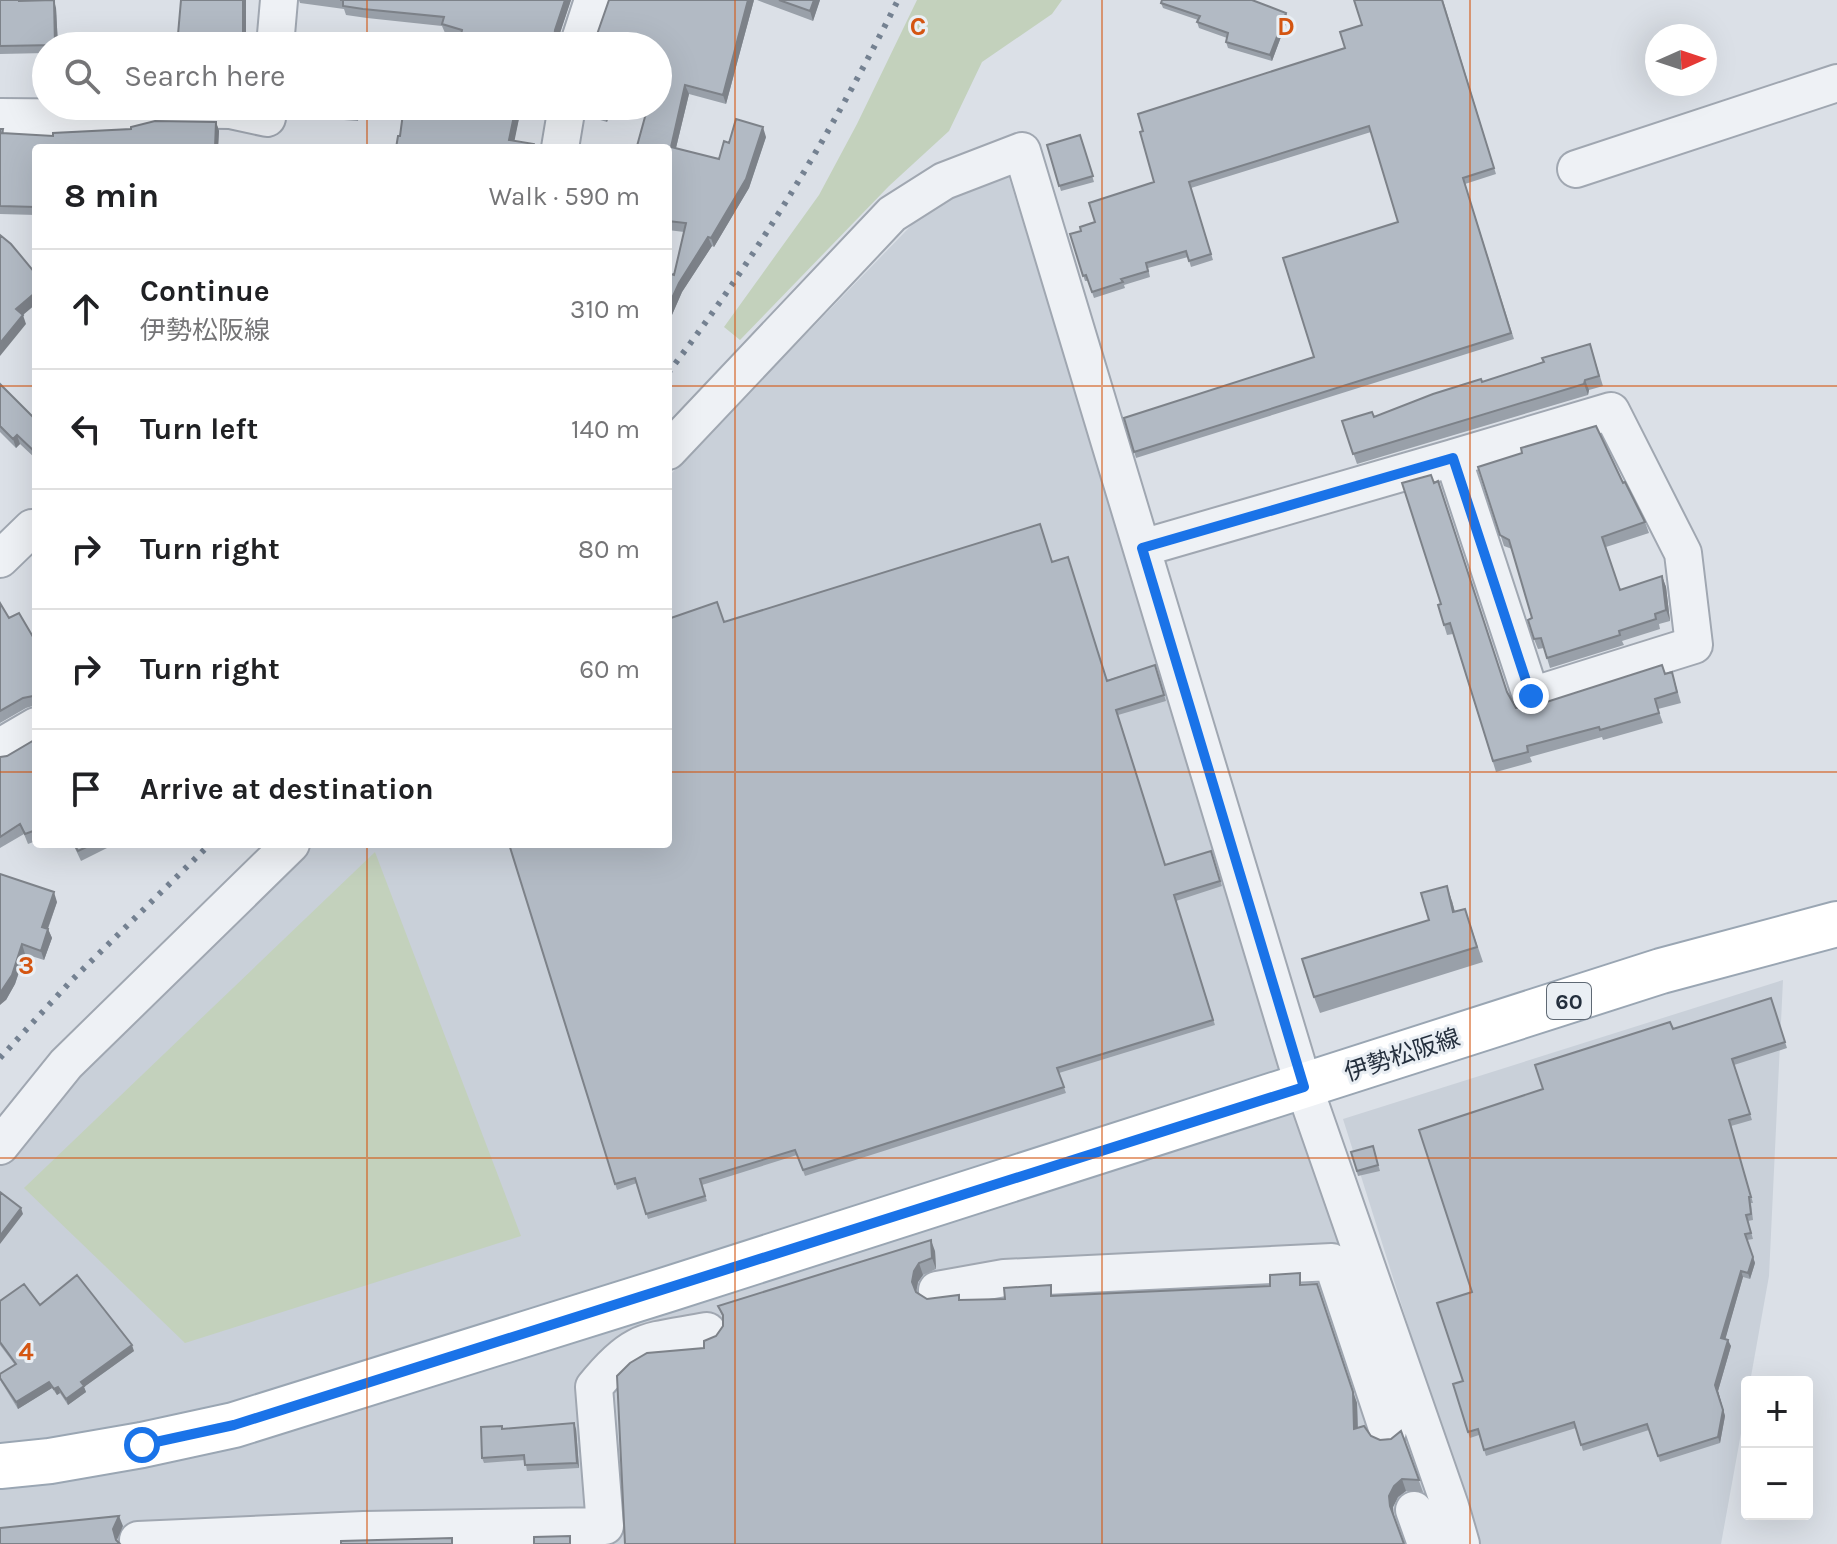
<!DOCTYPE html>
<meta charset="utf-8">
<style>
:root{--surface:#fff;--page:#f2f2f2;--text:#202124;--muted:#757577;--line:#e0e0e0}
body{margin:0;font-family:Karla,"Noto Sans JP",sans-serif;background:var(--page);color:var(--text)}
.controls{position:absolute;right:24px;bottom:24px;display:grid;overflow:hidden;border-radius:8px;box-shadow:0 8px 32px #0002}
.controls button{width:72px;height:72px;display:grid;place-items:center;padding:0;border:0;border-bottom:2px solid var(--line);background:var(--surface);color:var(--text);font:40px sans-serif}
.compass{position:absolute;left:1645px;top:24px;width:72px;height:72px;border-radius:50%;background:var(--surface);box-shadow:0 8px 32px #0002;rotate:87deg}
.stop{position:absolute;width:24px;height:24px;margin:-18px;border:6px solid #1a73e8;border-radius:50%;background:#fff}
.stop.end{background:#1a73e8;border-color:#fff;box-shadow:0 2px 8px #0008}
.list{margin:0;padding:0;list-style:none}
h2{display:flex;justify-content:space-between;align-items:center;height:104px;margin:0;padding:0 32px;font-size:34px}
h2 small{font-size:26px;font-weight:400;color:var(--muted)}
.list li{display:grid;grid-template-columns:52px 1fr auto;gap:24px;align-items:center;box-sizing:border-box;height:120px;padding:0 32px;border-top:2px solid var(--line)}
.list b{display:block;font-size:30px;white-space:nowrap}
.list p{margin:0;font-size:26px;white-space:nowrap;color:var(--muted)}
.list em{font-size:26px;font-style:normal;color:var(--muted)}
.icon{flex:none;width:44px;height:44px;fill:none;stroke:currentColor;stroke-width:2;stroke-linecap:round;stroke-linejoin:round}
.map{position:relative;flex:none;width:1837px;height:1544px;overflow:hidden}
.search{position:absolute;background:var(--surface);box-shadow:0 8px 32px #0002;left:32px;top:32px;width:640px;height:88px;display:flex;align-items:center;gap:20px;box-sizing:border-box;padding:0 28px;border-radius:44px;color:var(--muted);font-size:30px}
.panel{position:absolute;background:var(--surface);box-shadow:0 8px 32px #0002;left:32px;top:144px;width:640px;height:704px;border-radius:8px}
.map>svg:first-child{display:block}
</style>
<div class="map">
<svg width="1837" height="1544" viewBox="0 0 1837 1544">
<rect width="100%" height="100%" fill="#dbe0e7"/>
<!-- built -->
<path fill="#c9d0d9" d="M1004,162L1313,1145L1445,1544H0V1165L62,1087L310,844H668V477L931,205Z
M1783,980L1769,1276L1750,1382H1747V1400L1721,1544H1477L1343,1119Z"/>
<!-- green -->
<path fill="#c3d1bc" d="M917,0H1062L1052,14L982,62L949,131L889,186L740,340L724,327L819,195L857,124Z
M375,852L521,1236L185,1343L24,1188Z"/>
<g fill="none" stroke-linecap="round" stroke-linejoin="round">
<defs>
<path id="minor" d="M275,46L279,0
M578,46L593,0
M0,117L118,118L156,109L230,110L267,118
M560,148L567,106
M1576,169L1837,83
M1611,411L1683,553L1694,645L1531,696L1453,458Z
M668,451L892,214L944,181L1022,151L1304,1087L1450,1506L1461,1544
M1142,548L1453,458
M0,559L32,528
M0,747L36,726
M0,1146L66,1064L291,844
M937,1290L1004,1278L1332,1262L1388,1431
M1414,1510L1426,1544
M138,1540L364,1530L605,1526L594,1387C634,1337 647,1342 707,1331"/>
<path id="major" d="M0,1466L50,1461L142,1445L234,1425L669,1289L1661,971L1837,924"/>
</defs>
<!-- minor casing -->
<use href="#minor" stroke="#a0a7b1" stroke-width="40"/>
<!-- major casing -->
<use href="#major" stroke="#9aa6b3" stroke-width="48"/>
<!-- minor -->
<use href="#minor" stroke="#eef1f5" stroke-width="36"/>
<!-- major -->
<use href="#major" stroke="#fff" stroke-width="44"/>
<!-- rail -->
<path stroke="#748191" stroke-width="6" stroke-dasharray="4 8" stroke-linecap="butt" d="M668,373C757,257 833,130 898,0
M0,1058L71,981L210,844"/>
</g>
<!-- wall -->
<path fill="#99a0a9" d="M0,0L21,1L56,8L58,46H46V53L0,54Z
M299,0H571L558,39L460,38L445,33L442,26L367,18L346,15L344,9L300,3Z
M754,0L726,104L689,94L676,148L719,159L729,143L766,137L749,188L714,247L712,246L682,292L668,324V273L674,275L684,232L668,230V148H637V146L648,106Z
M757,0H820L813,21Z
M1443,0L1496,174L1465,184L1514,339L1136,458L1124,418L1314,357L1398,222L1371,132L1191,188L1213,260L1191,267L1188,257L1148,268L1150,277L1124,285L1125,288L1094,298L1088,281H1085L1070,234L1081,231L1095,222L1345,48L1362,25Z
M1161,3L1288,18L1272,61L1228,48L1226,42L1227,38L1199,28L1197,22L1198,20L1163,8Z
M359,106L358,121L316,118L312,108Z
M404,106H547L544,114L521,109L514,140L400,136Z
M583,106H612L607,122L587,116Z
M216,122L219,131L218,148H36V215L0,214V129H3L4,133L53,136Z
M1080,135L1094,182L1061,191L1047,145Z
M1590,344L1603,386L1589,390L1588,395L1357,464L1342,421L1374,417L1544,362Z
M0,384L36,420V459L20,444L16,448L0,432Z
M1478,467L1623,483L1645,522L1649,533L1606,547L1620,590L1662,576L1666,587L1670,621L1659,624L1660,629L1622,641L1624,645L1550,668L1544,648L1538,649L1534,639L1532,618L1512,549L1504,546Z
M1052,562L1107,680L1155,665L1166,701L1118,715L1165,865L1211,851L1222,886L1176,901L1215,1025L1059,1073L1066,1093L805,1176L797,1155L702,1185L707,1201L648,1219L637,1183L617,1190L509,844L724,622Z
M0,603L9,618L36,642V705L26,708L0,723Z
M1441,604L1508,694L1516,708L1534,706L1672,672L1681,703L1658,709L1663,723L1603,740L1602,737L1530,757L1532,762L1496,772L1453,634L1447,635L1444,625Z
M36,739V841L28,844L24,834L0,848V757L7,756Z
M73,844H112L113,845L81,861Z
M0,874L57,902L48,929L52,938L44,960L25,954L15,984L6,1000Z
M1452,901L1455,912L1465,909L1483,962L1320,1013L1314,997L1429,920Z
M1771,998L1787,1048L1734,1065L1752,1120L1731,1126L1753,1203H1751L1753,1220L1748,1221L1753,1239L1747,1240L1755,1263L1750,1279L1743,1277L1725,1339L1731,1346L1718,1391L1725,1416L1720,1443L1660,1462L1649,1430L1583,1451L1576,1428L1486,1456L1479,1435L1470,1438L1468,1432L1463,1381L1472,1292L1543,1089L1673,1029Z
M1373,1146L1380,1171L1358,1176L1351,1152Z
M935,1251L936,1269L923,1275L918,1282L916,1292L927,1299L960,1300L1005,1299L1304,1285L1357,1403L1358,1428L1380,1440L1391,1439L1401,1431L1423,1492L1406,1491L1398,1497L1393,1507L704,1348L716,1336L723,1326V1318L718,1306Z
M0,1301L40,1305L134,1351L84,1387L86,1392L68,1405L60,1393L57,1395L52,1388L18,1409L0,1380V1374L15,1365L0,1345Z
M502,1426L503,1429H576L579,1468L527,1471L525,1460L484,1463L482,1458Z"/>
<!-- shaded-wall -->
<path fill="#7d8289" d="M54,0L56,8L58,46H56L55,45Z
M243,0H246V43L243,35Z
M565,0H571L558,39V46H556L554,40L555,30Z
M748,0H754L726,104L723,95Z
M814,0H820L813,21L810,11Z
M1286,13L1288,18L1272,61L1270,55Z
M685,85L689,94L674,156L671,147Z
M355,106H359L358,121L355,112Z
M516,106H520L521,109L513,148L509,140Z
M541,106H547L544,114Z
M605,106H612L607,122L603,113Z
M216,122L219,131L218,148H215Z
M763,127L766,137L749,188L714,247L711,238Z
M708,237L712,246L682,292L668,324V307L679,283Z
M36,292V304L23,315L26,324L0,356V343L16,309Z
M1585,380L1589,390L1588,395L1584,384Z
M17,435L20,444L16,448L13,439Z
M1662,576L1666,587L1670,621L1666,610Z
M1447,886L1452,901L1459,928L1453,912Z
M54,892L57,902L45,936L42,927Z
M48,929L52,938L44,960L41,951Z
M22,944L25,954L15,984L6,1000L0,1005V993Z
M21,1208L23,1214L0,1244V1236Z
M931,1240L935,1251L936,1269L932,1258Z
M1753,1257L1755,1263L1750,1279L1748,1273Z
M919,1263L923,1275L918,1282L916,1293L912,1282L914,1271Z
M1741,1271L1743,1277L1724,1344L1721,1338Z
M1317,1284L1357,1403L1358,1440L1354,1429Z
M1728,1340L1731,1346L1718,1391L1725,1416L1720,1443L1718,1437L1715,1385Z
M132,1345L134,1351L84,1387L86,1392L68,1405L66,1399L81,1382Z
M49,1382L52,1388L18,1409L16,1402Z
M58,1387L60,1393L57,1395L54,1389Z
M574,1423L576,1429L579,1468L577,1463Z
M1402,1479L1406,1491L1398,1497L1393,1507L1394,1517L1390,1506L1389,1496L1394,1486Z
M119,1516L123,1526L117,1540L118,1544L113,1529Z"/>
<!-- building -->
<path fill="#b2bac4" stroke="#7d8289" stroke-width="2" d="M0,0H19V1L54,0L55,45L0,46Z
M181,0H243V35L251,36V46H177Z
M340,0H565L555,30L554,40L557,46H459L462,30L442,24L444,17L363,9L343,6V0Z
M609,0H748L723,95L685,85L671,147L719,159L724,141L729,143L736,119L763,127L746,179L711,238L708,237L679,283L668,307V273L674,275L686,223L668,221V148H644L637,146L648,106H658V46H593Z
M779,0H814L810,11Z
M1162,0H1252L1286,13L1270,55L1226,42L1228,33L1197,22L1200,16L1161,3Z
M1354,0H1442L1494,168L1463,178L1511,333L1134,452L1124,418L1314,357L1283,258L1398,222L1369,126L1189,182L1211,254L1189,261L1186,251L1146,263L1148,271L1121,279L1123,282L1092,292L1086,275L1083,276L1070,234L1081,231L1080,227L1095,222L1089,203L1154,182L1140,132L1143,131L1138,114L1345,48L1340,32L1362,25Z
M309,37L361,41L360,46H308Z
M312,106H355V112L312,108Z
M404,106H516L509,140L534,144V148H396L398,136H400Z
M583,106H605L603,113Z
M155,121L216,122L215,148H36V207L0,206V129H3L2,133L53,136V133L131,129V127Z
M1080,135L1093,176L1059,186L1047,145Z
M0,235L11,244L36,274V292L16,309L23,315L0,343Z
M1590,344L1599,376L1585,380L1584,384L1353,454L1342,421L1372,412L1374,417L1433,394L1481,379L1482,382L1544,362L1542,358Z
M0,384L36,420V453L17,435L13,439L0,426Z
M1596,426L1623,483L1625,482L1645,522L1602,537L1620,590L1662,576L1666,610L1655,614L1656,619L1619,631L1620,635L1547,658L1541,638L1534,639L1528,620L1532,618L1509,540L1500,535L1478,467L1522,453L1521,448Z
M1431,475L1434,483L1438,481L1507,692L1516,708L1534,706L1662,665L1665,674L1672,672L1677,692L1655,699L1659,713L1600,730L1599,727L1527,746L1528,752L1493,761L1450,623L1444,625L1438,605L1441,604L1402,483Z
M1040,524L1052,562L1068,557L1107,681L1155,665L1164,695L1116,710L1165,865L1211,851L1220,881L1174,895L1213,1020L1057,1068L1064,1087L803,1170L795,1150L700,1179L705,1196L646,1214L635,1178L615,1184L509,844H668V619L717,602L724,622Z
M0,603L9,618L19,613L36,642V696H33L23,698L0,711Z
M36,739V830L25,834L20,824L0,837V757L7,756Z
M74,844H93L78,851Z
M0,874L54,892L42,927L48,929L41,951L22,944L12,975L0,993Z
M1447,886L1453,912L1465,909L1477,947L1314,997L1302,959L1429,920L1421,893Z
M1771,998L1785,1042L1732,1059L1750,1114L1729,1120L1751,1197H1749L1751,1214L1746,1215L1751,1233L1745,1234L1753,1257L1748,1273L1741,1271L1721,1338L1728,1340L1715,1385L1723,1410L1718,1437L1658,1456L1647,1424L1581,1445L1574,1422L1484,1450L1478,1429L1468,1432L1453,1384L1463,1381L1437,1303L1472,1292L1419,1130L1543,1089L1535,1065L1670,1022L1673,1029Z
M1373,1146L1378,1165L1357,1171L1351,1152Z
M0,1192L21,1208L0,1236Z
M931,1240L932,1258L919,1263L914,1271L912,1282L916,1292L927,1299L959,1295V1300L1005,1299L1004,1288L1051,1285V1296L1270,1286V1275L1300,1273V1285L1317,1284L1353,1392L1354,1429L1364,1426L1371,1436L1380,1440L1391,1439L1401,1431L1419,1480L1402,1479L1394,1486L1389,1496L1390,1506L1404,1544H625L617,1376L630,1363L647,1353L704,1348V1341L716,1336L723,1326V1315L718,1306Z
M77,1275L132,1345L81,1382L84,1386L66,1399L58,1387L54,1389L49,1382L16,1402L0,1378V1374L16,1364L0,1342V1301L24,1284L40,1305Z
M574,1423L577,1463L525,1465L524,1455L482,1458L481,1427L502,1426V1429Z
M119,1516L113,1529L116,1540L120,1544H0V1528Z
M570,1536V1544H534V1537Z
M452,1538V1544H341V1541Z"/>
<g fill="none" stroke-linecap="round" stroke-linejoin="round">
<!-- route -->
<path stroke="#1a73e8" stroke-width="10" d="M142,1445L234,1425L1304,1087L1142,548L1453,458L1531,696"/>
</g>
<!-- grid -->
<path fill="none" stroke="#d45511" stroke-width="2" stroke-opacity="0.55" d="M367,0V46M735,0V1544M1102,0V1544M1470,0V1544M367,106V148M0,386H36M668,386H1837M0,772H36M668,772H1837M367,844V1544M0,1158H1837"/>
<g text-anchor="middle" stroke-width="6" stroke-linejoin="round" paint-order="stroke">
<!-- shield labels -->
<rect fill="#eaeff4" stroke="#5f6974" stroke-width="2" x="1547" y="983" width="44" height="36" rx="6"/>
<g font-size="22" font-weight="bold" fill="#242f3d">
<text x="1569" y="1009">60</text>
</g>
<!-- street labels -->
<g font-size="24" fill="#242f3d" stroke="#eaeff4">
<text transform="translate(1402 1055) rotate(-18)" y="8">伊勢松阪線</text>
</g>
</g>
<g font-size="26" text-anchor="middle" font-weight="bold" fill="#d45511" stroke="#eaeff4" stroke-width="6" stroke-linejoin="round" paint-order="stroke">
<text x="918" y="35">C</text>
<text x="1286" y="35">D</text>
<text x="26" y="974">3</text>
<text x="26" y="1360">4</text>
</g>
</svg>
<div class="controls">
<button>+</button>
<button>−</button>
</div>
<svg class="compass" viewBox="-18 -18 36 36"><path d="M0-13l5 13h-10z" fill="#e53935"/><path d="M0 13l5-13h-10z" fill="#757577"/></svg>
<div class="stop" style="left:142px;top:1445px"></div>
<div class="stop end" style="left:1531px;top:696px"></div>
<div class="search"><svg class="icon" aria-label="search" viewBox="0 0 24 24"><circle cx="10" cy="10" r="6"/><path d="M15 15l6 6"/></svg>Search here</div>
<section class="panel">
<h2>8 min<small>Walk · 590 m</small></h2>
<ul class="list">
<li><svg class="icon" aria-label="ahead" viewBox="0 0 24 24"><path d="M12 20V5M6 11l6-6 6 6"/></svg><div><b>Continue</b><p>伊勢松阪線</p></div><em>310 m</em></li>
<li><svg class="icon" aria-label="left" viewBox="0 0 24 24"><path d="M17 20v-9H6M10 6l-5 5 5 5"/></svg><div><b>Turn left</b></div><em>140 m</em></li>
<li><svg class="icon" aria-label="right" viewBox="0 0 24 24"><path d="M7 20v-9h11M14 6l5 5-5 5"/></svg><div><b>Turn right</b></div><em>80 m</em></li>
<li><svg class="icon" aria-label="right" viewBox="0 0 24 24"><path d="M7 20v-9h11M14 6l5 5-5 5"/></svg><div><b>Turn right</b></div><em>60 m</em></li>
<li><svg class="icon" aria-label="arrive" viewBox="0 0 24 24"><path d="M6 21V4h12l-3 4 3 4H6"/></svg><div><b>Arrive at destination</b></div></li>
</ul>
</section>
</div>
